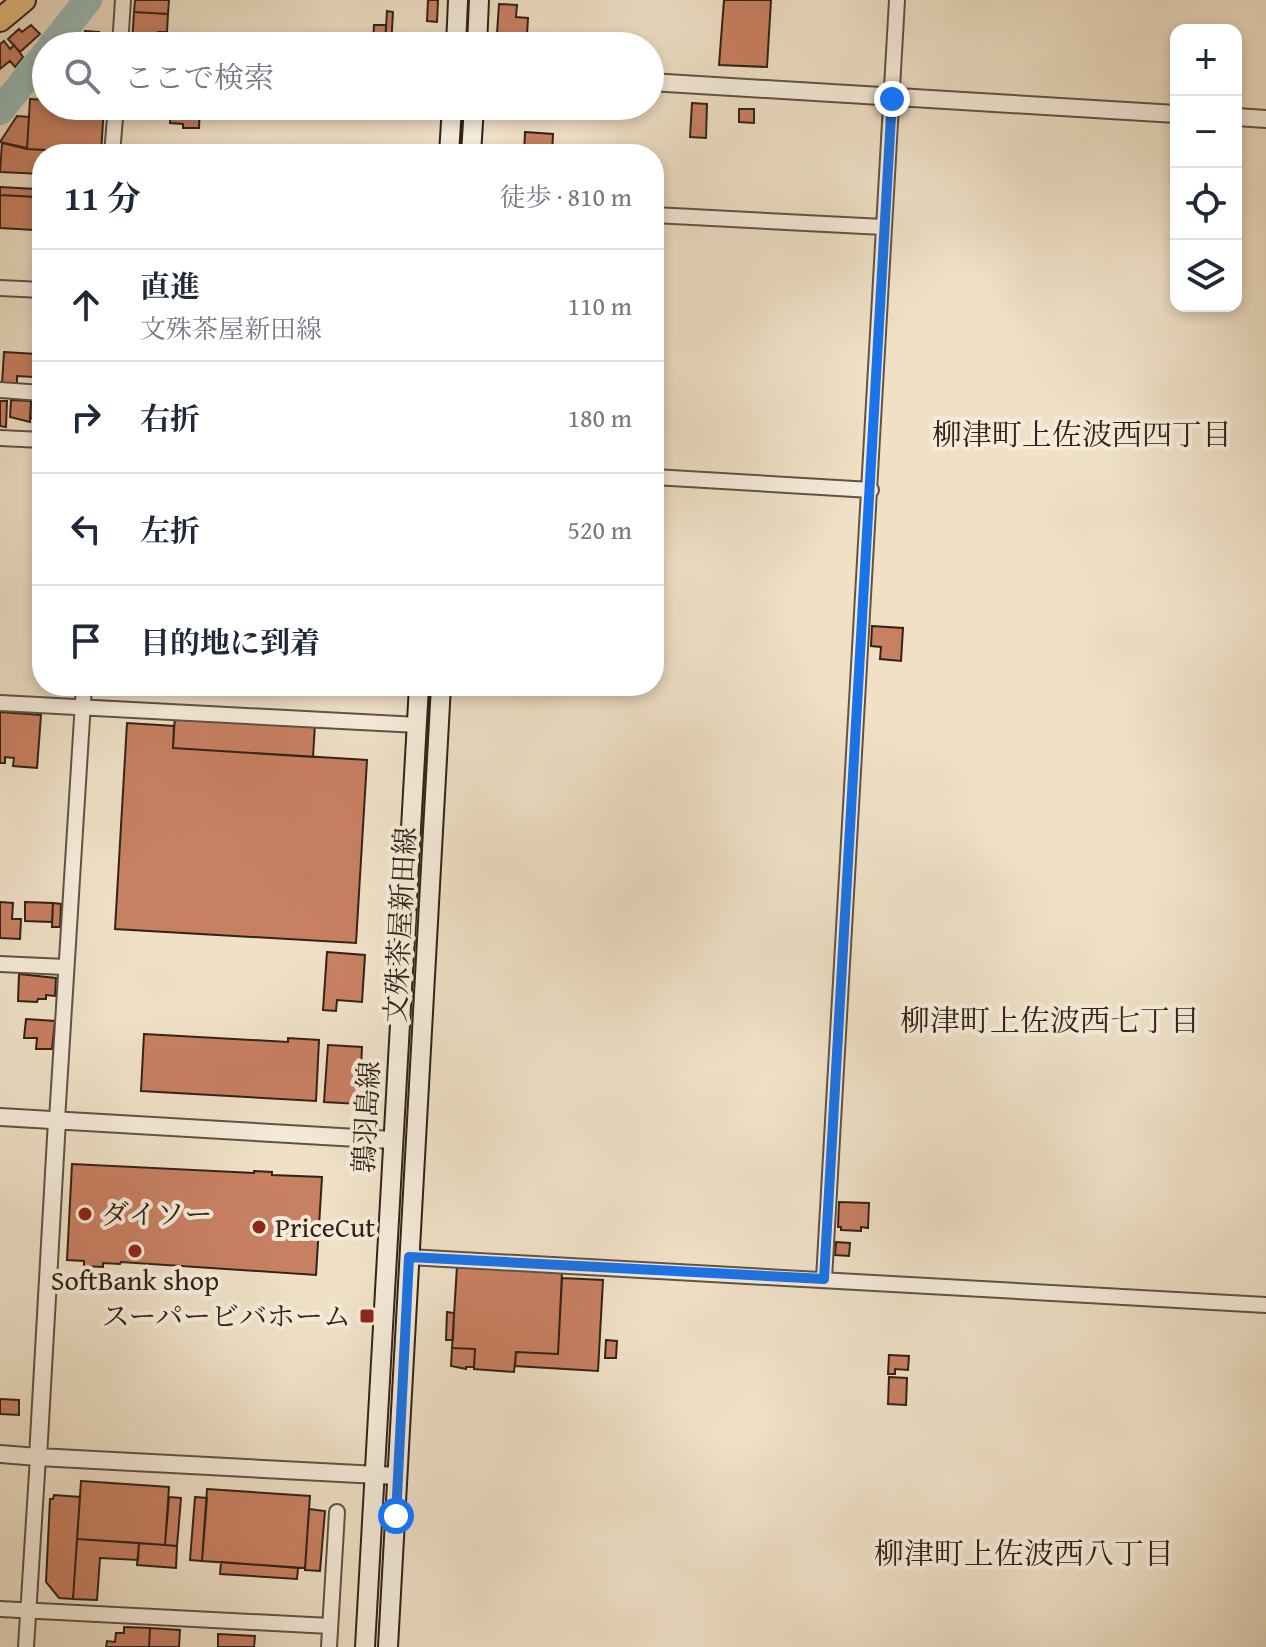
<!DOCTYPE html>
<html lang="ja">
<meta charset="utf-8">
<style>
:root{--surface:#fff;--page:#f6f6f7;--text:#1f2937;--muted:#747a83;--line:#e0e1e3}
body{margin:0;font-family:"Gentium Book Plus","Noto Serif JP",serif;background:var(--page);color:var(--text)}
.controls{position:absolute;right:24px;top:24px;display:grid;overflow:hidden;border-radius:16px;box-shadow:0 4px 12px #0003}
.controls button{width:72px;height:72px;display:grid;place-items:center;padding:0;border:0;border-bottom:2px solid var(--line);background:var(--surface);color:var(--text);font:40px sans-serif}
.stop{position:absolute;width:24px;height:24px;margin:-18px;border:6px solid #1a73e8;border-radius:50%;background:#fff}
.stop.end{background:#1a73e8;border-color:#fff;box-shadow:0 2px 8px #0008}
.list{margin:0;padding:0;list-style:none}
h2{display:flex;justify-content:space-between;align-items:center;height:104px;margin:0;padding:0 32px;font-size:34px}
h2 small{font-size:26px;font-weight:400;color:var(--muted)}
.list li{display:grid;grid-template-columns:52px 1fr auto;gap:24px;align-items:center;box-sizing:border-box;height:112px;padding:0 32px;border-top:2px solid var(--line)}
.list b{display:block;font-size:30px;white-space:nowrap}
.list p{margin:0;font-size:26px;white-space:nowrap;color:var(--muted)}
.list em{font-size:26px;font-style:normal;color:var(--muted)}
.icon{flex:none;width:44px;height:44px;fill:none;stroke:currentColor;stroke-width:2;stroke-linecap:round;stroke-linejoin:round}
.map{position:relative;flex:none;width:1266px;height:1647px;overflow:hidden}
.search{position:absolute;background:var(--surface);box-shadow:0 4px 12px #0003;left:32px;top:32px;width:632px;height:88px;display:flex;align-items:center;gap:20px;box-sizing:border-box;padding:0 28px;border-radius:44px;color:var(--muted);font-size:30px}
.panel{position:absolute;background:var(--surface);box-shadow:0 4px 12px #0003;left:32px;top:144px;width:632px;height:552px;border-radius:32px}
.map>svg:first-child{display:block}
</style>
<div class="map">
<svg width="1266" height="1647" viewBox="0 0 1266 1647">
<rect width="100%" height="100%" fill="#efe0c6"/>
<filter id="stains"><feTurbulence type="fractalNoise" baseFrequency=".0025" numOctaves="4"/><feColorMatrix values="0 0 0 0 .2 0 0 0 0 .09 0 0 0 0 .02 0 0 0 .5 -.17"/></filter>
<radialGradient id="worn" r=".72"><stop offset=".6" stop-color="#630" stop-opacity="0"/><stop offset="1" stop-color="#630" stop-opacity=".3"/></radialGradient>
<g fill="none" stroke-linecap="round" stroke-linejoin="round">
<!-- river -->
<path stroke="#9bbcbb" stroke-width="28" d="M51,46L88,0
M0,111L46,53"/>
</g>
<!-- building -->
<path fill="#c88062" stroke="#322217" stroke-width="2" d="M135,0H169L168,14L134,12Z
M428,0H438L437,22L427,21Z
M724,0H771L767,67L719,65Z
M499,4L517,5L516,17L528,18L527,35L497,34Z
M387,11L393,12L391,46H385Z
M134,12L168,14L167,32H158L157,45L132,43Z
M31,25L40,34L20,52L8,39L19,29L22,32Z
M374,25H386L385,46H373Z
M85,31L99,32V44L84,43Z
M499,34L527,35L526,46H506Z
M4,41L10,49L14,45L23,57L15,67L10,61L0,69V44Z
M30,99L46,100V106H104L101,153L27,149Z
M692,103L707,104L706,138L690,137Z
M171,106H200L199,128H183V124L170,123Z
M739,109H754V123L739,122Z
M17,116L29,117L27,148L0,142Z
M525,132L553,134L552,154H524Z
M2,143L27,149L46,150V154H42V174L0,172Z
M268,146L308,148V154H267Z
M0,187L36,189V197L0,195Z
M36,187L42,188V234L34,233Z
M0,195L36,197L34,230L0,228Z
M4,352L36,354L34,377L17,376V384L2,383Z
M11,400L31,401L30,422L10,417Z
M0,401H7L6,427L0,426Z
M39,402H42V419L30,418L31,403Z
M872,626L903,628L901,661L880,659L881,647L871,646Z
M0,712L41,715L37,768L13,766L14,758L5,757V763H0Z
M175,715L315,724L313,757L173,748Z
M127,723L174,726L173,748L367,760L356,943L115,929Z
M0,902L13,903L12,919H21L20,939L0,938Z
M25,902L53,903L52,922L25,921Z
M53,903L61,904L60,927H52Z
M327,952L365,955L362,1002L337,1000L336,1011L323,1010Z
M19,974L56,978L55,996L46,995V999H38L37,1002L18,1001Z
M26,1019L55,1021L52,1049H36L37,1038H24Z
M144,1034L288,1042V1038L319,1040L316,1101L141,1091Z
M328,1045L362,1047L359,1104L324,1102Z
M72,1164L254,1173V1171L272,1172V1175L322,1177L316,1275L121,1262L120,1264L103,1263V1267L84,1266V1261L67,1260Z
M839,1202L869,1203L868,1228L861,1227V1231L841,1230V1227H838Z
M836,1242L850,1243L849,1256L835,1255Z
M457,1266L562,1273L558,1354L516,1352L514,1372L474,1369L475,1349L452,1348Z
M562,1278L603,1280L598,1371L515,1366L516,1352L558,1354Z
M447,1312L454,1313L453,1340H446Z
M606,1340L617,1341L616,1358H605Z
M452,1348L475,1349L474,1367H466V1369L451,1366Z
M889,1355L909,1356L908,1370L895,1369V1374H888Z
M889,1377L907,1378L906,1405L888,1404Z
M0,1399L19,1400V1415L0,1414Z
M81,1481L169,1487L165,1545L77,1539Z
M207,1489L310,1496L305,1568L202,1561Z
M54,1495L80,1497L73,1599L59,1598L46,1582L50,1499H53Z
M169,1497L181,1498L177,1546L165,1545Z
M195,1497L207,1498L202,1561L190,1560Z
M309,1509L325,1511L320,1571L305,1570Z
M77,1539L139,1543L138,1560L100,1558L97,1600L73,1599Z
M139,1543L177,1546L176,1568L137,1565Z
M221,1562L298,1568L297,1579L220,1574Z
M124,1627L150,1628L149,1647H106L107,1641L115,1642L116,1633H124Z
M150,1628L180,1630L179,1647H149Z
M218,1634L255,1636L254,1647H218Z"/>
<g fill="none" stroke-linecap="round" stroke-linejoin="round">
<defs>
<path id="minor" d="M120,46L123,0
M112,154L116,106
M654,215L883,227
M0,288L42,290
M0,390L42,393
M0,438L42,440
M654,477L871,490
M0,703L418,725
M0,964L65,967
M57,1120L84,686
M409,1257L1266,1305
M824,1279L897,0
M0,1609L330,1626
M26,1647L38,1457
M329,1647L337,1512"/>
<path id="tertiary" d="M650,82L1176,114
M1236,117L1266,119
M0,1117L392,1140
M57,1120L38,1457L397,1476
M0,1454L38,1457"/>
<path id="secondary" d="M456,46L458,0
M477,46L479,0
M449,154L452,106
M471,154L474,106
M365,1647L419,686
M388,1647L441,686"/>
<path id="primary" d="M0,20L24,0"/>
</defs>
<!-- minor casing -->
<use href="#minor" stroke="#615243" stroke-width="18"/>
<!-- tertiary casing -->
<use href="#tertiary" stroke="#615243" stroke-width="20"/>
<!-- secondary casing -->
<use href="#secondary" stroke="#322217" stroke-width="22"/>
<!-- primary casing -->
<use href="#primary" stroke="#322217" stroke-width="26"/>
<!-- minor -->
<use href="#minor" stroke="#f5ebda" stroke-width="14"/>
<!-- tertiary -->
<use href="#tertiary" stroke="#f5ebda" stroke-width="16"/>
<!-- secondary -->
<use href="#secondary" stroke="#f5ebda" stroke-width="18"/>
<!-- primary -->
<use href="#primary" stroke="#e8c083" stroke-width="22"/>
</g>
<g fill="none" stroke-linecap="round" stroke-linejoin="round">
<!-- route -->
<path stroke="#1a73e8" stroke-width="10" d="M396,1516L409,1257L824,1279L892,99"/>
</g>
<!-- markers -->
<g fill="#8f2418" stroke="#f5ebda" stroke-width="3">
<circle cx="85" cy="1214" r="8"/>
<circle cx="259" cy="1227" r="8"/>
<circle cx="135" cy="1251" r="8"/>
<rect x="359" y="1308" width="16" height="16" rx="4"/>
</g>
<g text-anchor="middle" stroke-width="8" stroke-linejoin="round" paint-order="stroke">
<!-- street labels -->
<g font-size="28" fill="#322217" stroke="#f5ebda">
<text transform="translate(400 925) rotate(-87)" y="10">文殊茶屋新田線</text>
<text transform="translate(366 1117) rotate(-87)" y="10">鶉羽島線</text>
</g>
<!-- poi labels -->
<g font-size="28" fill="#322217" stroke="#f5ebda" text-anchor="start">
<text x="101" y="1224">ダイソー</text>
<text x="275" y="1237">PriceCut</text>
<text x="135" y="1290" text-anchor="middle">SoftBank shop</text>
<text x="351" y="1326" text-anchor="end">スーパービバホーム</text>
</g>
<!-- neighbourhood labels -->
<g font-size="30" fill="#322217" stroke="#f5ebda">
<text x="1082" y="445">柳津町上佐波西四丁目</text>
<text x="1050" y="1031">柳津町上佐波西七丁目</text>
<text x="1024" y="1564">柳津町上佐波西八丁目</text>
</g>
</g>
<rect width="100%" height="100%" filter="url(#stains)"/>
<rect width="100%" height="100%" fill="url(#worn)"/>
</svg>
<div class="controls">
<button>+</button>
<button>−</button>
<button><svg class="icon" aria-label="locate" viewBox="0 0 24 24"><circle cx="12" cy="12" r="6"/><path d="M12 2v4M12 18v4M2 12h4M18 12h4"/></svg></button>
<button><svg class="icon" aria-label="layers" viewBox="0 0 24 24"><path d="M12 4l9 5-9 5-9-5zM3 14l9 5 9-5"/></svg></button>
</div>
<div class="stop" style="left:396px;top:1516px"></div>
<div class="stop end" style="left:892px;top:99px"></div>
<div class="search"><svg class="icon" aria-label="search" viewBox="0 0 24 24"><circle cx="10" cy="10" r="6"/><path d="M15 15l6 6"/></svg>ここで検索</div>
<section class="panel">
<h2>11 分<small>徒歩 · 810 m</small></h2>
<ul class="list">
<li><svg class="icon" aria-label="ahead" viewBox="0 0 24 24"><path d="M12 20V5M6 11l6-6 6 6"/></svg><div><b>直進</b><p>文殊茶屋新田線</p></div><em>110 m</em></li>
<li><svg class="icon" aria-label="right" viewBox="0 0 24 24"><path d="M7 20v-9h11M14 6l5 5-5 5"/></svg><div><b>右折</b></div><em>180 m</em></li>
<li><svg class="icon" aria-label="left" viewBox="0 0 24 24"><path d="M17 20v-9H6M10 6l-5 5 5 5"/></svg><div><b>左折</b></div><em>520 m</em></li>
<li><svg class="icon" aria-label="arrive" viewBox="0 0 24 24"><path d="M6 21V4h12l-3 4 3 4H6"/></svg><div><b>目的地に到着</b></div></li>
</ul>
</section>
</div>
